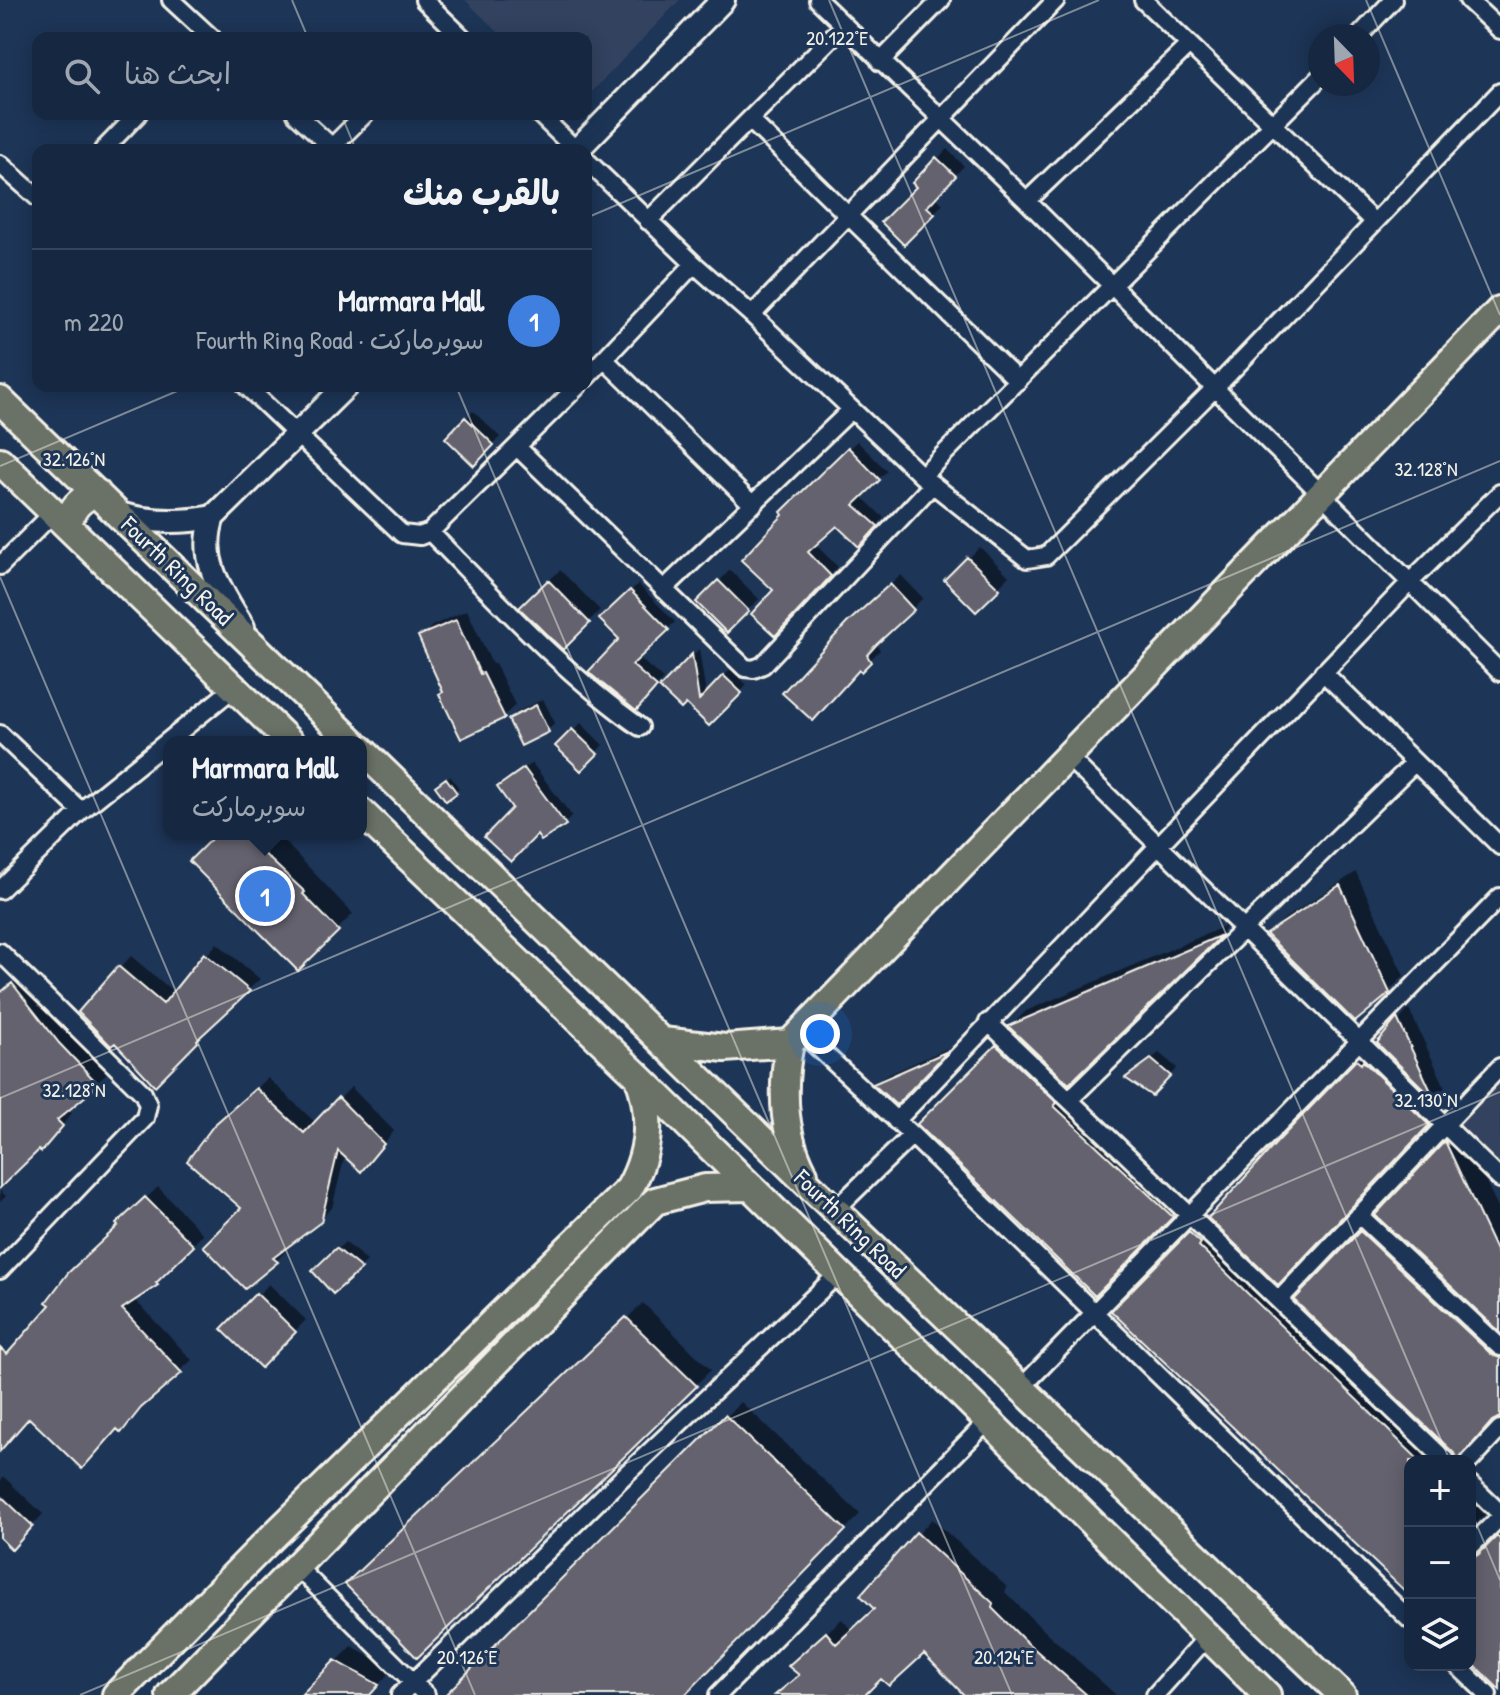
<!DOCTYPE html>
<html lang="ar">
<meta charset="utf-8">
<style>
:root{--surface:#162841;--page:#1f3048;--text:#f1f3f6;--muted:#9ea6b1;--line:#35445a;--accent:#ffd166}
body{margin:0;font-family:"Patrick Hand","Playpen Sans Arabic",sans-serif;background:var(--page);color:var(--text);direction:rtl}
.controls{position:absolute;right:24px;bottom:24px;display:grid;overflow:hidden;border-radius:16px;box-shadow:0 4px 20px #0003}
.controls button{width:72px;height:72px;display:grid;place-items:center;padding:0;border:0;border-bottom:2px solid var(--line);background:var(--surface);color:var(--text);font:40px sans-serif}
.compass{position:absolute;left:1308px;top:24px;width:72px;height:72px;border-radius:50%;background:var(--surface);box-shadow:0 4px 20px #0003;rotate:157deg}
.you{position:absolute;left:820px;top:1034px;width:28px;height:28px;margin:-20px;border:6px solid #fff;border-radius:50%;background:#1a73e8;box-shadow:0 0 0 12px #1a73e833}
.badge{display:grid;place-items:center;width:52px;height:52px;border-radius:50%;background:var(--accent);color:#fff;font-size:26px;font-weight:700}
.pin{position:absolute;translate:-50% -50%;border:4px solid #fff;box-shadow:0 2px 8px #0006}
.popup{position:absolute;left:163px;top:736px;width:204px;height:104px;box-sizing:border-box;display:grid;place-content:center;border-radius:16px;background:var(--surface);filter:drop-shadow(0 2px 6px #0005);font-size:26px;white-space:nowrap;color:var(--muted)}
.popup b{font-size:30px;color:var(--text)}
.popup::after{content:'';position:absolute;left:50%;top:100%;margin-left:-16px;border:16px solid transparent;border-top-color:var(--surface)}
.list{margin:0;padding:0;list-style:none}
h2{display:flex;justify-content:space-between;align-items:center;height:104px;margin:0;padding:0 32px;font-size:34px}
h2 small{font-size:26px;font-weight:400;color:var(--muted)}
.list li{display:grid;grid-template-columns:52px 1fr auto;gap:24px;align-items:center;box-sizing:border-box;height:144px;padding:0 32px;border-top:2px solid var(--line)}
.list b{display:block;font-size:30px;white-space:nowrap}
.list p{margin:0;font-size:26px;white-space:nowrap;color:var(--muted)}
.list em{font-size:26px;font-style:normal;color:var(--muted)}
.icon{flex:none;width:44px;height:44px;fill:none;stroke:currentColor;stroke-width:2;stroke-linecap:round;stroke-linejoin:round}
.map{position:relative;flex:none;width:1500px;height:1695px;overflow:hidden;direction:ltr}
.search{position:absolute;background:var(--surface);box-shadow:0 4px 20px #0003;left:32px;top:32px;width:560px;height:88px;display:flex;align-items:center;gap:20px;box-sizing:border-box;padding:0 28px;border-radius:16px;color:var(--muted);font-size:30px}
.panel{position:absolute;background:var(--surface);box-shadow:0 4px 20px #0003;left:32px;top:144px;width:560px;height:248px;border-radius:16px;direction:rtl}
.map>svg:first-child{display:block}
</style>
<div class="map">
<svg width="1500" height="1695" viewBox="0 0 1500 1695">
<rect width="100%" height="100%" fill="#1d3557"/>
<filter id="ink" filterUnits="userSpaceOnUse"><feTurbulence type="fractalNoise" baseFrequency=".0125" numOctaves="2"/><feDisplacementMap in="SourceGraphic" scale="16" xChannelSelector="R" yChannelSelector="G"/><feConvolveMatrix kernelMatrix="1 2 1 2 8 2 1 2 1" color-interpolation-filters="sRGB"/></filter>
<g filter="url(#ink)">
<!-- built -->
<path fill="#32425e" d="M465,0H680L586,98V38H504Z
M1500,1071V1175L1449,1124Z"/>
<!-- shadow -->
<path fill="#0007" d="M947,149L964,166L935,196L943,204L904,243L918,187L914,183Z
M473,411L500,437L474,463L448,438Z
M857,441L887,471L861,496L884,518L859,544L837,523L815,544L838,567L775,633L776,590L786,515L783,512Z
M980,547L1009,576L976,609L947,580Z
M560,570L600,610L563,647L522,607Z
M730,570L759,599L727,631L699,602Z
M901,575L923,598L877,644L880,650L861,669L860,613Z
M638,584L675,622L638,657L663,679L643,701L621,639L602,619Z
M467,610L492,664L495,663L515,705L504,716L445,691L421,637L432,626Z
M699,649L706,695L731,669L747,685L709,724L686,701L662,688Z
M543,699L555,723L548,730L510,719L517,712Z
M581,723L603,745L581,768L558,746Z
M532,763L572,816L565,823L537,832L515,808L507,780Z
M450,776L459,788L447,798L438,786Z
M218,834H273L281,842L283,840L353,914L298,968Z
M1356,872L1404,976L1389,991L1269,934L1284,919Z
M1230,924L1067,1084L1071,1087L1068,1089L1186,1200L1095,1293L920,1124L1014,1029L1011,1026L1026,1011Z
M217,943L260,979L207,1028L155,1083L115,1040L81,1012L131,956L175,993Z
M24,973L70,1032L108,1072L68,1108L72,1113L52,1138L0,1185V995Z
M1409,1009L1445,1087L1433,1099L1443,1109L1293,1267L1280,1141L1373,1046L1377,1050L1382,1045L1380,1043Z
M948,1048L896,1102L876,1084L883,1077Z
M1159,1053L1177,1068L1152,1093L1135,1071Z
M268,1078L316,1123L351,1087L394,1131L372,1158L345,1155L332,1208L284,1247L287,1250L276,1261L245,1286L244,1208L228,1114Z
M1461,1128L1500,1212V1414L1493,1419L1456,1461H1410V1593L1114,1311L1205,1218L1214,1227L1212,1229L1440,1451L1447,1444L1361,1232Z
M158,1187L203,1234L157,1283L134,1299L192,1360L148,1400L121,1430L118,1427L29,1416L0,1449V1362L121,1226L119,1224Z
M0,1191L6,1196L0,1202Z
M345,1242L367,1261L333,1291L314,1271Z
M269,1284L306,1320L261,1365L224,1329Z
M643,1303L711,1370L417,1655L363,1569Z
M741,1402L860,1514L683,1695H452L450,1693Z
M4,1477L43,1514L23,1536L0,1535V1481Z
M1470,1481L1494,1504L1474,1526L1478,1541L1491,1543L1500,1534V1687L1470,1659Z
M932,1519L1007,1587L1005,1592L1038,1625L1116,1695H967L924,1651L881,1676L862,1695H776L800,1674L805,1651L842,1619L852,1631L876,1608L863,1595Z
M352,1646L393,1669L369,1695H304Z"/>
<!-- building -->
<path fill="#64626e" stroke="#f4f1e8" stroke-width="2" d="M936,157L956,176L927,207L935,214L904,245L881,222L916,187L912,183Z
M465,417L494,445L474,466L445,438Z
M848,447L880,480L854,505L878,526L859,547L837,526L808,552L831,576L775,636L751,614L773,590L741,560L783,515L781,512Z
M967,557L1000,589L976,612L944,580Z
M548,580L590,623L563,650L519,608Z
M718,580L749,611L727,633L696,602Z
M890,584L914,610L877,644L867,655L871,662L861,672L859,670L813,721L782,693L847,623Z
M630,590L669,630L632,665L657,687L636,711L588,672L619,639L599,619Z
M456,620L480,674L483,673L505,718L461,739L439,694L443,692L418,636Z
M692,654L699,700L723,675L742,693L709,726L686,704L681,709L659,688Z
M536,705L549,732L521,746L508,719Z
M572,729L598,754L581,771L555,746Z
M524,768L566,825L541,841L537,835L511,862L484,837L512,808L497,787Z
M446,778L457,793L446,801L435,786Z
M216,834H243L305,892L303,894L339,931L298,971L189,861Z
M1340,885L1390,993L1355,1022L1266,934Z
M1222,935L1069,1084L1008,1026Z
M204,953L250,991L197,1040L198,1042L155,1086L115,1043L111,1046L78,1012L118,966L163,1004Z
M12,983L59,1043L99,1085L57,1120L63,1126L41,1152L39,1150L0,1188V993Z
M1397,1018L1435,1100L1377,1043Z
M996,1045L1057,1103L1054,1106L1173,1217L1095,1296L917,1124Z
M948,1051L896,1105L873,1084Z
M1151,1059L1171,1076L1152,1096L1125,1078Z
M1356,1060L1361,1064L1363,1061L1429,1125L1278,1285L1208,1218L1279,1140Z
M256,1088L304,1133L338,1097L384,1144L361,1172L338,1151L321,1222L273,1258L278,1262L245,1289L203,1246L241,1208L187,1161L214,1125Z
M1445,1141L1500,1259V1332L1375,1215Z
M145,1197L194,1246L156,1283L158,1285L122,1309L182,1373L141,1408L121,1433L117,1429L82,1469L29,1418L0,1451V1348L7,1354L50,1305L46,1302L68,1273L118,1226L116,1224Z
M1360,1231L1492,1355L1500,1358V1417L1492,1421L1458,1461L1454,1453L1294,1300Z
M1189,1232L1201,1243L1199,1246L1420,1461H1410V1596L1111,1311Z
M336,1248L362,1269L333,1294L312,1271Z
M256,1293L296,1332L261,1368L221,1329Z
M626,1317L697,1386L417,1658L345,1584Z
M725,1415L846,1530L685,1695H445Z
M0,1495L33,1526L12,1550L0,1538Z
M916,1532L993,1603L992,1608L1023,1639L1087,1695H964L924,1654L889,1686L881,1679L865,1695H775L799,1675L788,1666L826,1632L836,1644L874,1609L860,1595Z
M1497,1536L1500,1539V1690L1470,1661V1558L1478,1555Z
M335,1660L379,1685L370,1695H301Z"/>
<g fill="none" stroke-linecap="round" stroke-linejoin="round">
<defs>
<path id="street" d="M171,0L212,38
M424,0L463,38
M818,0L1027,201L1500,672
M1143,0L1373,221
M1468,0L1500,30
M1359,36L1393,0
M880,62L941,0
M296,114L332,147
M539,114L576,150
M750,120L1018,381
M103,150L138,114
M329,150L365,114
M586,160L694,264L752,315L922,476L1027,559L1046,556L1215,388L1500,92
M0,164L38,198
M1027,201L1189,45
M648,221L843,26
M752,315L1056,0
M605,360L753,505
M586,378L694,264
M246,386L402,534L420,536L430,532C497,600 562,672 640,727
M517,447L745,668L754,669L763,665L932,485
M922,476L1320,77
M430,532L578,386
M0,566L53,513
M663,590L851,410
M1323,672L1500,846
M0,734L81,811L0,890
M1068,757L1500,1179
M81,811L235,687
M0,952L143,1093L148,1105L145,1118L0,1270
M988,1022L1446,1461
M801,1032L912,1135L1410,1620
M1070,1099L1414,763
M896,1121L1410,582L1500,493
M835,1210L912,1135
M1359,1215L1500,1347
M1279,1300L1500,1067
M1021,1388L1500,897
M1470,1461L1500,1429
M1470,1484L1500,1513
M1470,1547L1500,1517
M296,1566L426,1695
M1457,1665L1488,1695
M400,1695L625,1475L839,1273
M718,1695L988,1421
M1155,1695L1207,1637"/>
<path id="secondary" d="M577,150L723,0
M119,514C151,523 181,523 213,517
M243,627C221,591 198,560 213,517L346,386"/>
<path id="primary" d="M0,400L353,742
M0,461L290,742
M68,527C70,509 80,498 97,493
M361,749L811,1187L1342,1695
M361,812L639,1077L1267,1695
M662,1041L725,1048L790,1043
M804,1174C782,1133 781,1088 790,1043L1500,310
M116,1695L261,1548L629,1189C649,1154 653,1117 639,1078
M170,1695L655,1201L705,1188L751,1187"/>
</defs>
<!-- street casing -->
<use href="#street" stroke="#f4f1e8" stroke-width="22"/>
<!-- secondary casing -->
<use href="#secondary" stroke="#f4f1e8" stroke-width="28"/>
<!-- primary casing -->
<use href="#primary" stroke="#f4f1e8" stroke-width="32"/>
<!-- street -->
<use href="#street" stroke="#1d3557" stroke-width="16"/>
<!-- secondary -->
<use href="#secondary" stroke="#1d3557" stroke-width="22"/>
<!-- primary -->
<use href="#primary" stroke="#6a7166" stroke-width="26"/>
</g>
</g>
<!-- ticks -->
<path fill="none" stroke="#f4f1e8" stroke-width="2" stroke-opacity="0.45" d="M292,0L308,38M829,0L1450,1461M1366,0L1500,315M341,114L356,150M586,218L1099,0M456,386L1012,1695M0,466L189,386M0,577L475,1695M0,1098L1500,461M1470,1509L1500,1580M80,1695L1500,1092"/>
<g text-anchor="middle" stroke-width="6" stroke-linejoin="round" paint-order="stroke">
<!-- street labels -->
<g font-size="24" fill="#f4f1e8" stroke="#1d3557">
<text transform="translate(177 571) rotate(44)" y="8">Fourth Ring Road</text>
<text transform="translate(850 1224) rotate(44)" y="8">Fourth Ring Road</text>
</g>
</g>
<g font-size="20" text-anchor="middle" fill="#f4f1e8" stroke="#1d3557" stroke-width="6" stroke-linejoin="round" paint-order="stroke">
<text x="837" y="45">20.122°E</text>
<text x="74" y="466">32.126°N</text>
<text x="1426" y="476">32.128°N</text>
<text x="74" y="1097">32.128°N</text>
<text x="1426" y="1107">32.130°N</text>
<text x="467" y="1664">20.126°E</text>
<text x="1004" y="1664">20.124°E</text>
</g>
</svg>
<div class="controls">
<button>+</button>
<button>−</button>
<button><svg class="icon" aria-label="layers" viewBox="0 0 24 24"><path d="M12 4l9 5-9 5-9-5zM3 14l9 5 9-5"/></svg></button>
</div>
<svg class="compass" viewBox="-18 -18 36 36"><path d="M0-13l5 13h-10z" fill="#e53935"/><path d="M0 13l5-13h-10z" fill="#9ea6b1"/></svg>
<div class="you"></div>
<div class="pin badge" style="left:265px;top:896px;background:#3f7fe0">1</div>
<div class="popup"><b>Marmara Mall</b>سوبرماركت</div>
<div class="search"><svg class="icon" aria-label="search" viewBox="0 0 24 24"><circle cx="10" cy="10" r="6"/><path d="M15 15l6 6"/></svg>ابحث هنا</div>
<section class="panel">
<h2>بالقرب منك<small></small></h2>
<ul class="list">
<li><span class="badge" style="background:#3f7fe0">1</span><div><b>Marmara Mall</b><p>سوبرماركت · Fourth Ring Road</p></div><em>220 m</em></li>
</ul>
</section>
</div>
